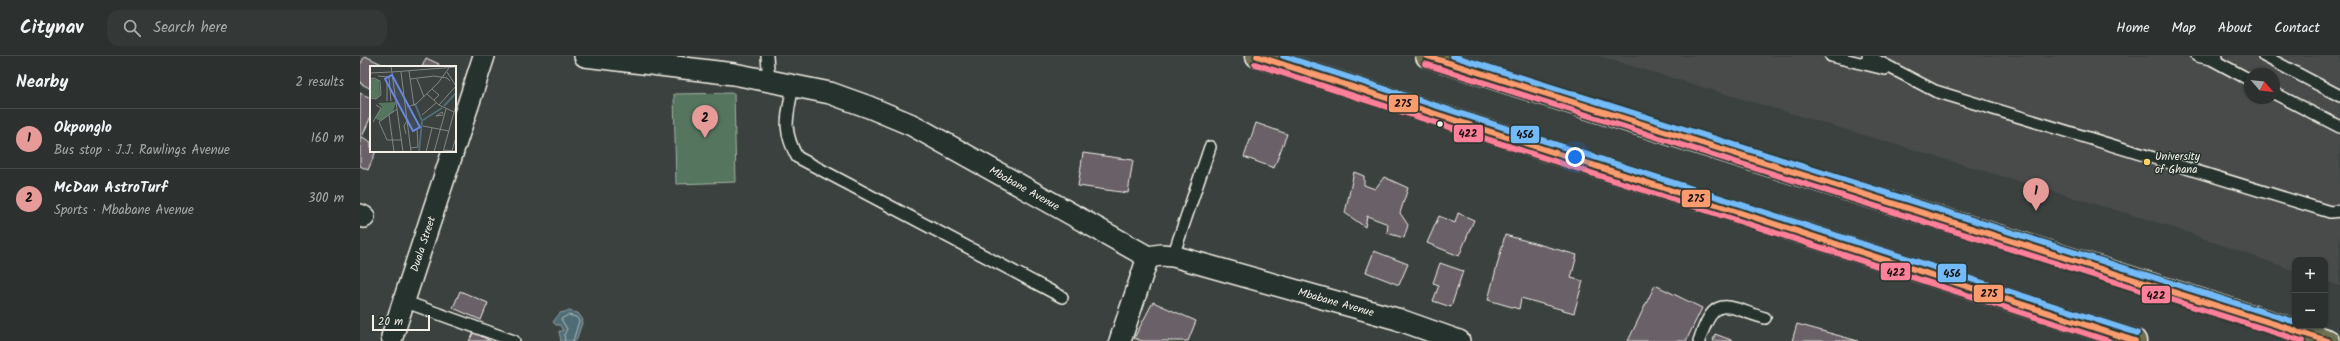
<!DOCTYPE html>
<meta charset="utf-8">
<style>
:root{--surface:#2c312f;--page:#343937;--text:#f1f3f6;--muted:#a6a9aa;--line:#484c4b;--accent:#e69b98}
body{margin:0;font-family:Kalam,sans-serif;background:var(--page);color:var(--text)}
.controls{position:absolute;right:12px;bottom:12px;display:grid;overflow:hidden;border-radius:8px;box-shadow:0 1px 3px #0004}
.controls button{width:36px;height:36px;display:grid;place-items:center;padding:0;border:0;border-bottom:1px solid var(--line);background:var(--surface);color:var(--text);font:20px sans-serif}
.compass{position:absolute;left:1884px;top:12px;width:36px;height:36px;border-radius:50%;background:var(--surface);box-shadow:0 1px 3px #0004;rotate:118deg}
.scale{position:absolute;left:12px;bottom:10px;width:58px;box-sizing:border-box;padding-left:4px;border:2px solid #f4f1e8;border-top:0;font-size:11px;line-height:14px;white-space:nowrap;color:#f4f1e8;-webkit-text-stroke:3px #26332d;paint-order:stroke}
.you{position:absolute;left:1215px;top:101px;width:14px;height:14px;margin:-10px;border:3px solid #fff;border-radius:50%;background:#1a73e8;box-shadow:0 0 0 6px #1a73e833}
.badge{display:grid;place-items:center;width:26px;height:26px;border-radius:50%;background:var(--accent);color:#111;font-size:13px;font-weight:700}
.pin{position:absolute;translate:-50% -33px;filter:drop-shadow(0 1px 2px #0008)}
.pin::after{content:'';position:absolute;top:21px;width:14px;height:12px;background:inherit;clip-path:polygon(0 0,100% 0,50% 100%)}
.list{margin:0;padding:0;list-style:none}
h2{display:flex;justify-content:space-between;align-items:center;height:52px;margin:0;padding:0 16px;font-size:17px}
h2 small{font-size:13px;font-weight:400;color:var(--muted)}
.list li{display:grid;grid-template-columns:26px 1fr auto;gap:12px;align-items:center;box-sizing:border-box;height:60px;padding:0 16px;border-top:1px solid var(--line)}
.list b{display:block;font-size:15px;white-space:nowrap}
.list p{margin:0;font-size:13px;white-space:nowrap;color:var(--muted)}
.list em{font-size:13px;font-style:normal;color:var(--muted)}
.icon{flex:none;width:22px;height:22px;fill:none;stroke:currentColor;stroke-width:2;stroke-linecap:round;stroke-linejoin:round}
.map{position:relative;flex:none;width:1980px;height:285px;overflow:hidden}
header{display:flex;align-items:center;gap:24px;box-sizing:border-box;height:56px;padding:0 20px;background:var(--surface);border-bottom:1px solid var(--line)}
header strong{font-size:19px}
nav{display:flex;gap:22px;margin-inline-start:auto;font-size:14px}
.search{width:280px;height:36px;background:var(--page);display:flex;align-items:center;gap:10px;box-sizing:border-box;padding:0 14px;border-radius:12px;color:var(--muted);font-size:15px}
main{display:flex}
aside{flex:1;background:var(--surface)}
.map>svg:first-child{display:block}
</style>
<header>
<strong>Citynav</strong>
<div class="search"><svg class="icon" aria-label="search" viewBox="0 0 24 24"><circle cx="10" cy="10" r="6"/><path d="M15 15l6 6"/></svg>Search here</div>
<nav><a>Home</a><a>Map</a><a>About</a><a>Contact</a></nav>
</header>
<main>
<aside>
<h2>Nearby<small>2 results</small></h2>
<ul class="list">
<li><span class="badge">1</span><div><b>Okponglo</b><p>Bus stop · J.J. Rawlings Avenue</p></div><em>160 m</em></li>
<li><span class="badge">2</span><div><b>McDan AstroTurf</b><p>Sports · Mbabane Avenue</p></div><em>300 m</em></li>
</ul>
</aside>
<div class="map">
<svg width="1980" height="285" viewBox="0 0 1980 285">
<rect width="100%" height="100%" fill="#3a413f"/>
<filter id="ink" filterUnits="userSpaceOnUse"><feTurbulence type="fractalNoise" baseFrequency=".025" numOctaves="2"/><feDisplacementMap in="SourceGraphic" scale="8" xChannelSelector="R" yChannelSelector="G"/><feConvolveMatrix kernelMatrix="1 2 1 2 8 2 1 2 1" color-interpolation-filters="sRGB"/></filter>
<g filter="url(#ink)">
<!-- built -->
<path fill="#484b4b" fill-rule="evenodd" d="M1238,0H1980V230L1965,225V204H1935V215L1809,170ZM1890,18H1914V42H1890Z"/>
<!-- green -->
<path fill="#54755e" stroke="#a4b3a3" d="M374,37L376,126L316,128L314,38Z"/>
<!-- water -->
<path fill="#506c76" stroke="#92a1a4" d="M209,255L218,257L223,264L216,285H201L199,275H203L200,269H196L193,266L200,257Z"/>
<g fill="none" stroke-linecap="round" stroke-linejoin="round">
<!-- shore -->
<path stroke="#b2bcba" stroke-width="1" d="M205,285L204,279L207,273L201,263L208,259L216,261L219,265L213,285"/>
</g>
<!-- building -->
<path fill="#696168" stroke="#f4f1e8" d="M5,0L28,11H11V33L0,27V9Z
M66,2L79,8L77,11H62Z
M0,37L11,42V60L2,81L11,86V95H16L8,114L0,110Z
M896,67L927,78L914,112L884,101Z
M723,97L773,104L768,137L718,130Z
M994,116L1004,120V129L1015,133L1024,121L1048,132L1040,157L1048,169L1044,182L1027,177L1028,168L1007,160L1005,171L985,157Z
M1098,157L1114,164L1099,200L1067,187L1079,160L1095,167Z
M1145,179L1217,199L1211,222L1223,225L1214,257L1161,242L1159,253L1128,244Z
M1014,195L1048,208L1039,229L1006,216Z
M1080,207L1103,215L1091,251L1073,245L1079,229L1073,227Z
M1295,229L1342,252L1326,285H1268Z
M100,235L128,247L121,264L93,252Z
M793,246L836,265L828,285H782L774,282Z
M1437,268L1498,285H1432Z
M114,276L130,285H109Z
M1355,278L1374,285H1353Z"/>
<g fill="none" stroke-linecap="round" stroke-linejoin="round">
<defs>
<path id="lane" d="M407,0L409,25
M1471,0L1525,13
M1508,0L1575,35L1970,156L1980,155
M1837,0L1851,3L1857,0
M1904,0L1980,40
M1851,3L1890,24
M433,29C428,60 421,71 437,101L702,241
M1914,37L1980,71
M813,200L850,91
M43,245L154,285
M1339,285C1355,237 1364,250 1405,262"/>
<g id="street">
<path id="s1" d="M225,0L374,18L470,37L509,51L552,69L788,201L801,199L813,200L1037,263L1099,285"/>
<path d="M95,89L124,0"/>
<path d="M0,159L4,161"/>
<path id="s2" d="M32,281L93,95"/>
<path d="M760,285L788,201"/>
</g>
<path id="highway" d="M897,0L1775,285
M1067,0C1366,98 1668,187 1968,285"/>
</defs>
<!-- lane casing -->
<use href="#lane" stroke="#f4f1e8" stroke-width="14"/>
<!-- street casing -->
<use href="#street" stroke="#f4f1e8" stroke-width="24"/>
<!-- highway casing -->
<use href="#highway" stroke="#f4f1e8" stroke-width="25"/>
<!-- lane -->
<use href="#lane" stroke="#26332d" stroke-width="11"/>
<!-- street -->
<use href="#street" stroke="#26332d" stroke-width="21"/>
<!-- highway -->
<use href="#highway" stroke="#706f52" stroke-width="22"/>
<defs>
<path id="bus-1" d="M897,0L1775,285
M1067,0L1968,285"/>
<path id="bus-2" d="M895,8L1749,285
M1065,8L1942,285"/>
<path id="bus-3" d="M923,0L1777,277
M1093,0L1935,266"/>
</defs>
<!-- bus-1 casing -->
<use href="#bus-1" stroke="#26332d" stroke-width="9"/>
<!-- bus-2 casing -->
<use href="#bus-2" stroke="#26332d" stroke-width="9"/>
<!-- bus-3 casing -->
<use href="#bus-3" stroke="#26332d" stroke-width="9"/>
<!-- bus-1 -->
<use href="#bus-1" stroke="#fc9b6d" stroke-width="6"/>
<!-- bus-2 -->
<use href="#bus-2" stroke="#ff8098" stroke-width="6"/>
<!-- bus-3 -->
<use href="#bus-3" stroke="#73baf8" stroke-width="6"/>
</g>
</g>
<!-- markers -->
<circle fill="#f4f1e8" stroke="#26332d" stroke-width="1.5" cx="1080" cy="68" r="3.5"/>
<circle fill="#ffd166" stroke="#26332d" stroke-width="1.5" cx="1787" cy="106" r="4"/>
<g text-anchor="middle" stroke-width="3" stroke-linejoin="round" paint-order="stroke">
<!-- poi labels -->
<g font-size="11" fill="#f4f1e8" stroke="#26332d" text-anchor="start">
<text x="1795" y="104">University<tspan x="1795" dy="13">of Ghana</tspan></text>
</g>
<!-- street labels -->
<g font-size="11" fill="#f4f1e8" stroke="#26332d">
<text dy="4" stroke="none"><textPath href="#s1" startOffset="465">Mbabane Avenue</textPath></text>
<text dy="4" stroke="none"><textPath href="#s2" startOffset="98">Duala Street</textPath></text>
<text dy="4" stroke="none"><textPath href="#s1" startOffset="801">Mbabane Avenue</textPath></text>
</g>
</g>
<!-- overview -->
<g transform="translate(10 10)">
<rect width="86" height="86" fill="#3a413f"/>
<path d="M3,13L9,14L10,29L6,33L0,31V14ZM26,36L23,46L10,55L5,52L12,41L8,37Z" fill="#54755e"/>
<path fill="none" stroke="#506c76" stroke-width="2" d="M45,38L52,55L49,86M74,40L86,27M53,54L72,42"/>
<path fill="none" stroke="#848783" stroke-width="1" d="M21,0L33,86M39,5L44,40M22,6L86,1M31,6L41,86M0,7L21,6M8,10L19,11L21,35M0,13L4,12L10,15L11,29L6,33L0,32M40,13L64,10L77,12L80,15M47,13L54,31M17,17V35M62,23L69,29L64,34M57,28L69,39L84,46M69,39L86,20L77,6M37,41L46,38L68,17L79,2M19,49L24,86M52,49L66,37M73,49L66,50L72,46L73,48M3,56L11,42L6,39M9,56L17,74H32M9,56L27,43M53,60L79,65M36,68L34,60L38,53M41,82L48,81L47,62M74,84L86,85M82,85L86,71M56,86L62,62M64,86L76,43M73,86L86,39"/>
<path fill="#6887de" fill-opacity="0.15" stroke="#6887de" stroke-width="2" d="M22,9L50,61L43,65L15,13Z"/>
<rect width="86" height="86" fill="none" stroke="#f4f1e8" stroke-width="2"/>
</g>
<g stroke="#26332d" stroke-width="1.5">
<rect x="1028" y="38" width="31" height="19" rx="4" fill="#fc9b6d"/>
<rect x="1093" y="68" width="31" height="19" rx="4" fill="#ff8098"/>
<rect x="1150" y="69" width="30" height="19" rx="4" fill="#73baf8"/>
<rect x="1321" y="133" width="30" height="19" rx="4" fill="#fc9b6d"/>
<rect x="1520" y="206" width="31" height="19" rx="4" fill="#ff8098"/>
<rect x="1577" y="207" width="30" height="20" rx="4" fill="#73baf8"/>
<rect x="1613" y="228" width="31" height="19" rx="4" fill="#fc9b6d"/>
<rect x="1781" y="229" width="30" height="19" rx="4" fill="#ff8098"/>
</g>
<g font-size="11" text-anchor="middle" font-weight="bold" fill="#111">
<text x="1043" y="51">275</text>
<text x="1108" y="81">422</text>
<text x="1165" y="82">456</text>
<text x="1336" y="146">275</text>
<text x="1536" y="220">422</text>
<text x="1592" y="221">456</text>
<text x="1629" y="241">275</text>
<text x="1796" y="243">422</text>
</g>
</svg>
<div class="controls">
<button>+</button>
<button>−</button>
</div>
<svg class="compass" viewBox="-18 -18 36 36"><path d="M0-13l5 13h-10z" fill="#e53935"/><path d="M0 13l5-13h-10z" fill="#a6a9aa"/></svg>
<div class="scale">20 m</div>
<div class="you"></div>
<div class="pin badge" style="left:1676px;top:155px">1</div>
<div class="pin badge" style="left:345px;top:82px">2</div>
</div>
</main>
